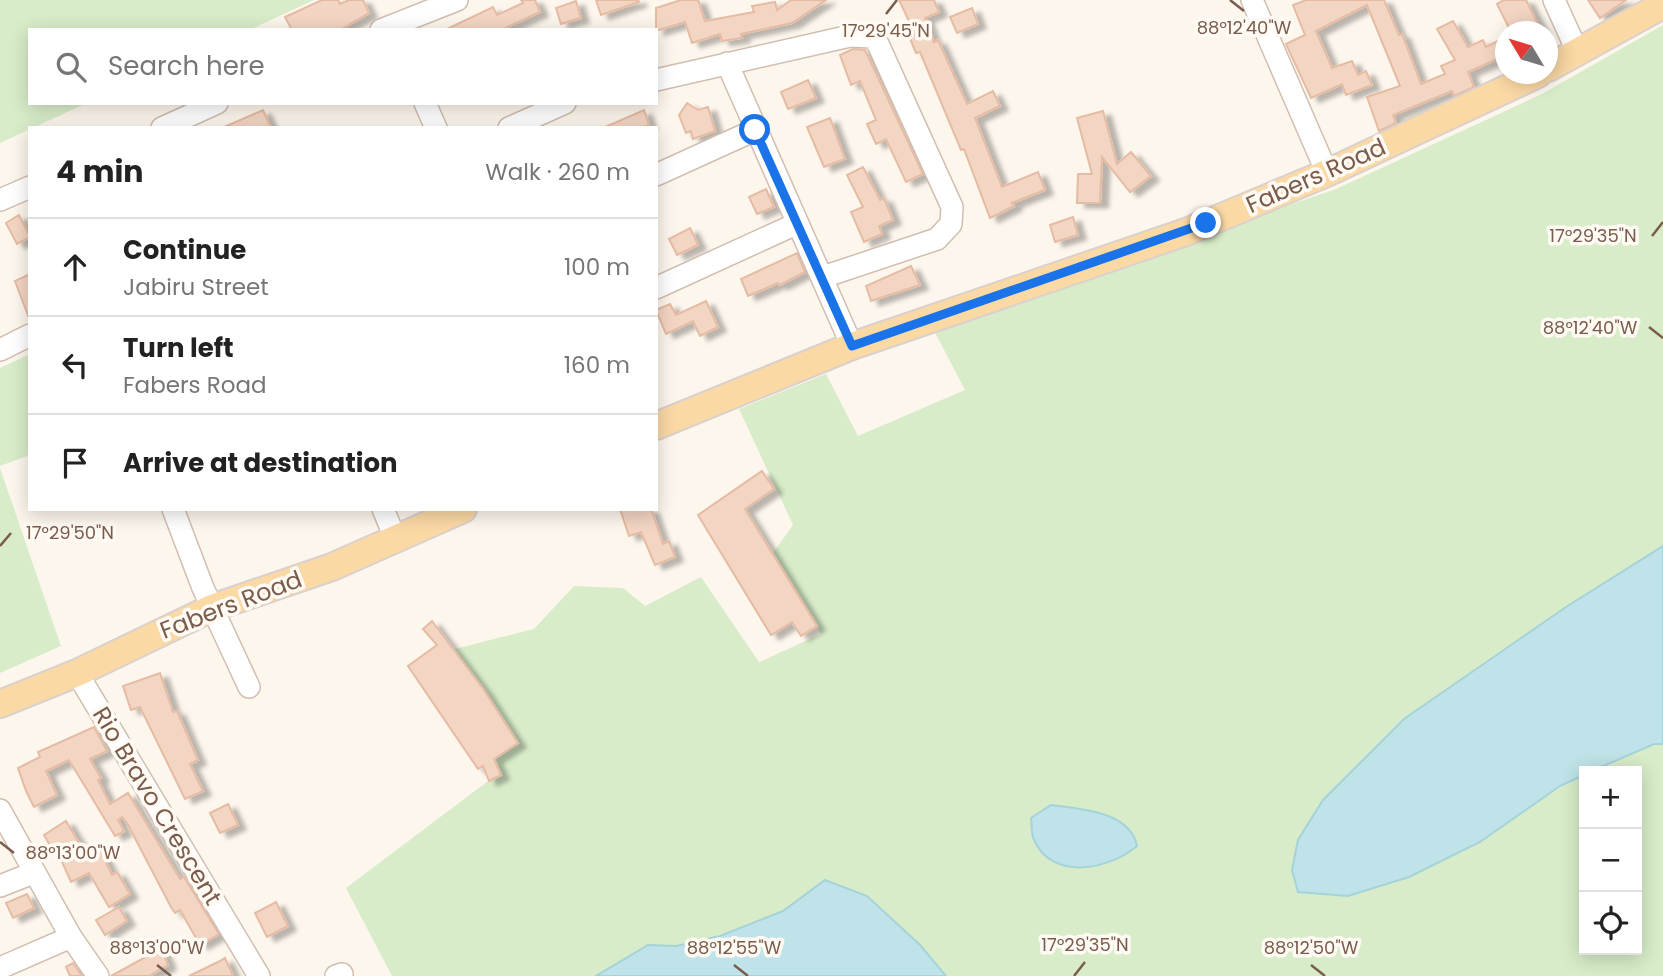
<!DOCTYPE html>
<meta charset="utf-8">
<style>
:root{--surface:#fff;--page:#f6f6f6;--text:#222;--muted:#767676;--line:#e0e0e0}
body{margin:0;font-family:Poppins,sans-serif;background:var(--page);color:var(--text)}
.controls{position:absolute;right:21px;bottom:21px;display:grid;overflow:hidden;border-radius:0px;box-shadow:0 4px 18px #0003}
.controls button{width:63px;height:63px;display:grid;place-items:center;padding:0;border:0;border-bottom:2px solid var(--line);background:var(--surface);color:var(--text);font:35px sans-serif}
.compass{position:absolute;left:1495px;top:21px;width:63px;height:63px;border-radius:50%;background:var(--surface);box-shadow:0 4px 18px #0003;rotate:308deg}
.stop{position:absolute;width:21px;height:21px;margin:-16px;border:5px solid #1a73e8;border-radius:50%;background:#fff}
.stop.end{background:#1a73e8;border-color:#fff;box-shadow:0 2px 7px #0008}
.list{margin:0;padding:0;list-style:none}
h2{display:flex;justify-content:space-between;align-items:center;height:91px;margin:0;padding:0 28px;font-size:30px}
h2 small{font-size:23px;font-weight:400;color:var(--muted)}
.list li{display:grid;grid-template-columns:46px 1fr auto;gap:21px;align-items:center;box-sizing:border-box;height:98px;padding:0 28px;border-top:2px solid var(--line)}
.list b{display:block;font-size:26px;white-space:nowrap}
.list p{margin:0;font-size:23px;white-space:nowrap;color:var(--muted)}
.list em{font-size:23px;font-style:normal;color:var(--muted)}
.icon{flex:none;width:38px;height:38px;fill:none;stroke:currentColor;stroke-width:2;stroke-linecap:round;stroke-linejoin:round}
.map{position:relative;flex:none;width:1663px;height:976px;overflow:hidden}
.search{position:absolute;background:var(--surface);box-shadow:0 4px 18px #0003;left:28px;top:28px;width:630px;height:77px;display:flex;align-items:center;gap:18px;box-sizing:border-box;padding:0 24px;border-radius:0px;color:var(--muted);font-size:26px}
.panel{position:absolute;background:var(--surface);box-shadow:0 4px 18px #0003;left:28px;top:126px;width:630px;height:385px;border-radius:0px}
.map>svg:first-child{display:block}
</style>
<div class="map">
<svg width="1663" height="976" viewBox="0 0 1663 976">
<defs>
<filter id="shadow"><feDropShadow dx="8" dy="4.5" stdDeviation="2" flood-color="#0004"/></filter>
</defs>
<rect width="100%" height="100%" fill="#fdf6ec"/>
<!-- green -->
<path fill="#d8ecc9" d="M0,0H314L249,30H30V103H87L0,143Z
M1663,25V546L1566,607L1404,719L1367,759L1298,892L1348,896L1584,775V950H1637V771H1592L1654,744H1663V976H946L920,945L867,896L825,880L783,911L720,936L676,946H647L596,976H392L346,888L488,781L503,741L451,650L534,629L574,586L623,588L645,606L701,577L759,662L821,634L773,553L793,525L739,409L826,374L858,436L965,390L932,327L1336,189L1540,95Z
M30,354V455L0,466V368Z
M0,468L61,646L0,673Z"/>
<!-- water -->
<path fill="#bfe3e8" stroke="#a5d3da" stroke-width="2" d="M1663,546V744H1654L1592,771H1584V775L1560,786L1480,842L1409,877L1348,896L1298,892L1292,870L1298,840L1323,800L1404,719L1566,607Z
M1051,805C1080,809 1130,811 1137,846C1110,869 1053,882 1034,840C1031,834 1032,825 1031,818Z
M825,880L867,896L920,945L946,976H596L648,945L676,946L720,936L783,911Z"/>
<!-- building -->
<path fill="#f3d5c3" stroke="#e6bba3" stroke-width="2" filter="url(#shadow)" d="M322,0H338L340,4L349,0H363L369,13L340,30H292L285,17Z
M521,0H535L540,12L501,30H445L493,7L497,15L523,3Z
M596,0H638L639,2L601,15Z
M681,0H698L705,21L754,12L752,6L775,2L777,10L791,0H826L792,23L741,34L742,38L722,41L720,34L692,43L685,22L656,31V8Z
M899,0H934L939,12L925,18L934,42L938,40L967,104L993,91L1000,106L975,118L1002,187L1038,172L1045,190L1012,203L1014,206L990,218L964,149L961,150L920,52L916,53L909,36L915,34Z
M1306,0H1384L1399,35L1402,34L1421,84L1445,74L1441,66L1455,60L1437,29L1453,21L1468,47L1483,40L1486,47L1506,37V55L1468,72L1474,87L1454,96L1452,91L1393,115L1396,123L1379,131L1367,97L1400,86L1367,5L1316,31L1332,68L1352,61L1358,75L1366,71L1372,85L1346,95L1342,84L1311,98L1286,44L1305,35L1293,5Z
M1504,0H1526L1542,32H1511L1497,4Z
M1588,0H1626L1600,18Z
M576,1L581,18L561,24L556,8Z
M972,8L978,24L957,33L950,17Z
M853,49L865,50L923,174L906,182L886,139L876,144L867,124L876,120L860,81L851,85L840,55Z
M808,80L816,98L788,109L781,92Z
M687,103L698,110L708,107L715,131L693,139L691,131L686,133L679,115Z
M263,110L271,128H222Z
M644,110L649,125L641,128H603Z
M1103,111L1117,164L1131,152L1151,176L1130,192L1102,157L1100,203H1077L1078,174H1092L1077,118Z
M830,118L845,159L824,167L807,127Z
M863,167L880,200L884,198L893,220L879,226L882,234L864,242L851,212L863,207L847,175Z
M766,189L774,207L757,214L749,197Z
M19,215L30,237L17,244L6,223Z
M1073,217L1078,235L1055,242L1050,225Z
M690,228L698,245L677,255L669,239Z
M797,253L805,272L780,285L778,283L748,296L741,279Z
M911,266L920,285L871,301L866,286Z
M30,274V318H29L15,281Z
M706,301L718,327L700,336L693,321L666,334L656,310L670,304L676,315Z
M762,471L774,489L745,509L817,626L801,636L792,622L771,635L698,515Z
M620,509H651L663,544L669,541L675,557L655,565L641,532L629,536Z
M432,621L484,690L518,743L494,759L501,775L489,781L483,766L478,769L408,666L437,645L423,629Z
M160,673L173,712L177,711L198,760L190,764L203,791L185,799L140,707L131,710L123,686Z
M94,727L107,751L90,759L101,778L98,780L110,804L128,793L180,879L184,877L219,934L200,945L180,910L175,913L171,907L127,823L122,817L118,820L124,831L115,836L69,760L46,771L57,795L34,807L26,791L18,768L40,757L38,752Z
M228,804L238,825L220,833L210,813Z
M66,821L84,851L98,845L112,875L117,872L130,894L109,907L89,873L71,882L58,853L55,854L44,835Z
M27,894L34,908L13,918L6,903Z
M276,902L288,926L267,937L255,913Z
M119,907L127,921L105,935L96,920Z
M157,937L168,965L149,976H111L144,958L141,945Z
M225,958L233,976H189L218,962Z
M73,963L82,976H70L66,967Z"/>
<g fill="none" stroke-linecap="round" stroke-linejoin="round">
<defs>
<path id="minor" d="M1252,0L1327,173
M1554,0L1578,53
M381,30L457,0
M727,63L852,346
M656,80L850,36L872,37L878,44L952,207L951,224L937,239L823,277
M425,103L436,128
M162,128L217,103
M509,128L565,103
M656,175L755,130
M0,200L30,187
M656,288L796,224
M0,350L30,335
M173,509L203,588L249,687
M383,509L396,540
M77,673L259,976
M0,810L71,937L98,976
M0,886L33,873
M0,968L71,937
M336,976L342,974"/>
<path id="major" d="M1548,68L1663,5
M656,426L852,346L1186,232L1327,173L1538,74
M0,704L77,673L212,608L332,567L463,509"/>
</defs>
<!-- minor casing -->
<use href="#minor" stroke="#d1beb0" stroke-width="24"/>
<!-- major casing -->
<use href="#major" stroke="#dad1cd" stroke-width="30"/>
<!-- minor -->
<use href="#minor" stroke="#fff" stroke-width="21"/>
<!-- major -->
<use href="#major" stroke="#fbd9a5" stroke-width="26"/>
</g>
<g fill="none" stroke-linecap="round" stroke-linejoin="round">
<!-- route -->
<path stroke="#1a73e8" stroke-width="9" d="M755,130L852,346L1206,223"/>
</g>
<!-- ticks -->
<path fill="none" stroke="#7a5c4d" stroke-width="2.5" d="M1230,0L1244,11M886,14L897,0M1652,236L1663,222M1649,327L1663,338M0,546L11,533M0,842L14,853M157,965L171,976M734,965L748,976M1311,965L1325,976M1074,976L1085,962"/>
<g text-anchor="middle" stroke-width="7" stroke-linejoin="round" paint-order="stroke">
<!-- street labels -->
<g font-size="24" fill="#7a5c4d" stroke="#fffaf3">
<text transform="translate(1316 176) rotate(-24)" y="8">Fabers Road</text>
<text transform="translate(231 605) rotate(-21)" y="8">Fabers Road</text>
<text transform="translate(157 806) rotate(59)" y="8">Rio Bravo Crescent</text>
</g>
</g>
<g font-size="18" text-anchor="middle" fill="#7a5c4d" stroke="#fffaf3" stroke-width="7" stroke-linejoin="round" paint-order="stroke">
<text x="1244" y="34">88°12'40"W</text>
<text x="886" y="37">17°29'45"N</text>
<text x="1593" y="242">17°29'35"N</text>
<text x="1590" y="334">88°12'40"W</text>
<text x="70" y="539">17°29'50"N</text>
<text x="73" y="859">88°13'00"W</text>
<text x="1085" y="951">17°29'35"N</text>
<text x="157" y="954">88°13'00"W</text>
<text x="734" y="954">88°12'55"W</text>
<text x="1311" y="954">88°12'50"W</text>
</g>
</svg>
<div class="controls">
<button>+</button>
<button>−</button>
<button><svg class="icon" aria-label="locate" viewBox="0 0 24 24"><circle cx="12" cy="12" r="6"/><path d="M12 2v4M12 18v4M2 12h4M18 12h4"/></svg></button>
</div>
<svg class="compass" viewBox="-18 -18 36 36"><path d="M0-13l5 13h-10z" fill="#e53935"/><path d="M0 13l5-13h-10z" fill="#767676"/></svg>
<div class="stop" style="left:755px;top:130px"></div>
<div class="stop end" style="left:1206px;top:223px"></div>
<div class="search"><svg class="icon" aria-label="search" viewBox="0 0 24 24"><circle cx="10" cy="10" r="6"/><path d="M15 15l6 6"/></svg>Search here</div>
<section class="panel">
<h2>4 min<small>Walk · 260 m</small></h2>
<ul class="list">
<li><svg class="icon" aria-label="ahead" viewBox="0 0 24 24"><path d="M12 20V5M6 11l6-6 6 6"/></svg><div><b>Continue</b><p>Jabiru Street</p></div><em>100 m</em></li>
<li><svg class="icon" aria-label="left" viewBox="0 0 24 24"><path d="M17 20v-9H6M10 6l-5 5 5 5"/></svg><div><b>Turn left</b><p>Fabers Road</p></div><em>160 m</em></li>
<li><svg class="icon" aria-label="arrive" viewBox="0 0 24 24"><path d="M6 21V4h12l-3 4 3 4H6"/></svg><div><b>Arrive at destination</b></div></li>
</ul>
</section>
</div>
